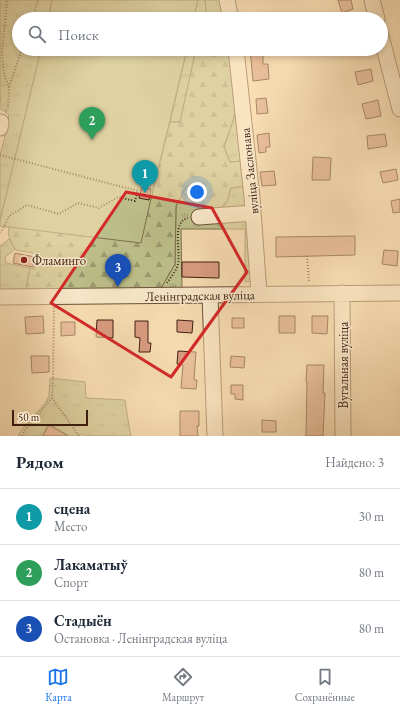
<!DOCTYPE html>
<html lang="ru">
<meta charset="utf-8">
<style>
:root{--surface:#fff;--page:#f6f6f7;--text:#1f2937;--muted:#747a83;--line:#e0e1e3;--accent:#1a73e8}
body{margin:0;font-family:"EB Garamond",serif;background:var(--page);color:var(--text)}
.scale{position:absolute;left:12px;bottom:10px;width:76px;box-sizing:border-box;padding-left:4px;border:2px solid #3f2010;border-top:0;font-size:11px;line-height:14px;white-space:nowrap;color:#3f2010;-webkit-text-stroke:3px #fbeace;paint-order:stroke}
.you{position:absolute;left:197px;top:192px;width:14px;height:14px;margin:-10px;border:3px solid #fff;border-radius:50%;background:#1a73e8;box-shadow:0 0 0 6px #1a73e833}
.badge{display:grid;place-items:center;width:26px;height:26px;border-radius:50%;background:var(--accent);color:#fff;font-size:13px;font-weight:700}
.pin{position:absolute;translate:-50% -33px;filter:drop-shadow(0 1px 2px #0008)}
.pin::after{content:'';position:absolute;top:21px;width:14px;height:12px;background:inherit;clip-path:polygon(0 0,100% 0,50% 100%)}
.list{margin:0;padding:0;list-style:none}
h2{display:flex;justify-content:space-between;align-items:center;height:52px;margin:0;padding:0 16px;font-size:17px}
h2 small{font-size:13px;font-weight:400;color:var(--muted)}
.list li{display:grid;grid-template-columns:26px 1fr auto;gap:12px;align-items:center;box-sizing:border-box;height:56px;padding:0 16px;border-top:1px solid var(--line)}
.list b{display:block;font-size:15px;white-space:nowrap}
.list p{margin:0;font-size:13px;white-space:nowrap;color:var(--muted)}
.list em{font-size:13px;font-style:normal;color:var(--muted)}
.icon{flex:none;width:22px;height:22px;fill:none;stroke:currentColor;stroke-width:2;stroke-linecap:round;stroke-linejoin:round}
.map{position:relative;flex:none;width:400px;height:436px;overflow:hidden}
.search{position:absolute;background:var(--surface);box-shadow:0 2px 6px #0003;left:12px;right:12px;top:12px;height:44px;display:flex;align-items:center;gap:10px;box-sizing:border-box;padding:0 14px;border-radius:22px;color:var(--muted);font-size:15px}
.sheet{height:220px;background:var(--surface)}
nav{display:flex;justify-content:space-around;align-items:center;box-sizing:border-box;height:56px;border-top:1px solid var(--line);background:var(--surface);font-size:11px;color:var(--muted)}
nav a{display:grid;justify-items:center;gap:2px}
nav .on{color:var(--accent)}
.map>svg:first-child{display:block}
</style>
<div class="map">
<svg width="400" height="436" viewBox="0 0 400 436">
<defs>
<pattern id="grass-tufts" width="24" height="20" patternUnits="userSpaceOnUse"><rect width="24" height="20" fill="#bec18c"/><path d="M3 7l-1-3M5 7V3M7 7l1-3M15 17l-1-3M17 17v-4M19 17l1-3" fill="none" stroke="#9c9c71"/></pattern>
<pattern id="forest-firs" width="22" height="20" patternUnits="userSpaceOnUse"><rect width="22" height="20" fill="#bec18c"/><path d="M5 1l3.5 6h-7zM16 11l3.5 6h-7z" fill="#9c9c71"/></pattern>
</defs>
<rect width="100%" height="100%" fill="#f9deb3"/>
<filter id="stains"><feTurbulence type="fractalNoise" baseFrequency=".005" numOctaves="4"/><feColorMatrix values="0 0 0 0 .2 0 0 0 0 .09 0 0 0 0 .02 0 0 0 .5 -.17"/></filter>
<radialGradient id="worn" r=".72"><stop offset=".6" stop-color="#630" stop-opacity="0"/><stop offset="1" stop-color="#630" stop-opacity=".3"/></radialGradient>
<!-- grass -->
<path fill="url(#grass-tufts)" stroke="#7e704e" d="M0,0H52L48,19H19V49H41L0,221V155L4,140L9,115L0,108V101L1,98H0Z
M198,0H205L207,19H193Z
M187,49H196L180,122H170Z
M238,106L243,161L230,162L224,147Z
M195,182L202,189L227,202L231,188L246,186L252,281L245,282V229H181L182,289L160,290L175,264L176,206L186,187Z
M9,239L15,249L5,257L6,263L30,268L26,289H12L0,292V246Z
M50,378L85,382L86,398L125,400L129,426L131,436H84L82,434L78,436H68V435L48,424L42,436H18L23,428L46,402L49,396Z"/>
<!-- forest -->
<path fill="url(#forest-firs)" stroke="#7e704e" d="M205,0H221L225,19H207Z
M196,49H230L238,106L224,147L230,162L243,161L246,186L231,188L227,202L220,211L203,212L193,203L195,195L201,188L195,182L186,187L176,206L175,264L160,290L42,292L26,289L30,268L34,269L37,254L16,250C7,236 6,232 13,217L150,202L170,122H180Z"/>
<!-- green -->
<path fill="#bec18c" stroke="#7e704e" d="M52,0H198L193,19H48Z
M41,49H187L150,203L141,243L0,226V221Z"/>
<!-- building -->
<path fill="#da9c81" stroke="#3f2010" d="M338,0H351L353,9L342,13Z
M250,49H263V64H268L269,79L253,81Z
M371,69L373,81L358,85L355,72Z
M266,98L268,113L257,114L256,99Z
M378,100L381,116L366,119L362,104Z
M269,133L270,147H266V152L259,153L257,135Z
M385,134L387,146L368,149L367,136Z
M313,157L331,158L330,180H312Z
M396,169L398,180L383,183L380,172Z
M274,171L276,185L262,186L260,172Z
M142,187L151,189L149,200L139,198Z
M400,199V212L393,213L391,201Z
M355,236V255L276,257V237Z
M384,250L398,251L397,266L382,264Z
M15,253L35,257L33,267L13,263Z
M182,262H219V278L182,277Z
M43,316L44,333L26,334L25,317Z
M279,316H295V333H279Z
M312,316H328L327,334L312,333Z
M232,318H244V328H232Z
M97,320H113V338L96,337Z
M177,320L193,321L192,333L177,332Z
M135,321H148V343H151L150,352H139L140,338L135,337Z
M61,322H75V335L61,336Z
M178,351L196,352L194,380H197L196,389L181,388L183,365L177,364Z
M31,356H49V372L32,373Z
M231,356L245,357L244,368L230,367Z
M307,365H324L323,393H325L323,436H306L307,382H306Z
M231,385H243V400L235,399V394H231Z
M180,411H199V426H197L198,436H180Z
M262,420L276,421V432H262Z
M49,425L68,436H43Z"/>
<g fill="none" stroke-linecap="round" stroke-linejoin="round">
<defs>
<path id="minor" d="M227,0L231,19
M372,0L377,19
M381,36L400,109
M236,49L252,197L259,294
M0,122H1L0,128
M199,217L253,213
M342,293L343,436
M210,295L215,436
M0,297L400,293"/>
</defs>
<!-- minor casing -->
<use href="#minor" stroke="#6e5039" stroke-width="17"/>
<!-- path -->
<path stroke="#3f2010" stroke-width="2" stroke-dasharray="1 2" stroke-linecap="butt" d="M32,19L38,0
M9,87L22,49
M6,111L8,108L9,87L4,74L2,53L6,12L7,0
M0,155L138,191L135,201L118,197L99,208L78,203L59,214L27,205L9,216L4,227L0,233
M307,256L309,282
M167,283C170,278 177,270 178,264C181,251 171,222 188,218
M52,398L79,436
M22,436L25,430L52,398L53,381L54,307"/>
<!-- minor -->
<use href="#minor" stroke="#fbeace" stroke-width="15"/>
</g>
<!-- marked area -->
<path d="M0 0H400V436H0ZM126,192L212,208L247,272L171,377L51,303Z" fill="#f9deb3" fill-opacity=".55" fill-rule="evenodd"/>
<path fill="none" stroke="#d62828" stroke-width="3" stroke-linejoin="round" d="M126,192L212,208L247,272L171,377L51,303Z"/>
<!-- markers -->
<circle fill="#8f2418" stroke="#fbeace" stroke-width="1.5" cx="24" cy="260" r="4"/>
<g text-anchor="middle" stroke-width="3" stroke-linejoin="round" paint-order="stroke">
<!-- street labels -->
<g font-size="13" fill="#3f2010" stroke="#fbeace">
<text transform="translate(249 171) rotate(-96)" y="5">вуліца Заслонава</text>
<text transform="translate(200 295) rotate(-1)" y="5">Ленінградская вуліца</text>
<text transform="translate(343 365) rotate(-90)" y="5">Вугальная вуліца</text>
</g>
<!-- poi labels -->
<g font-size="13" fill="#3f2010" stroke="#fbeace" text-anchor="start">
<text x="32" y="265">Фламинго</text>
</g>
</g>
<rect width="100%" height="100%" filter="url(#stains)"/>
<rect width="100%" height="100%" fill="url(#worn)"/>
</svg>
<div class="scale">50 m</div>
<div class="you"></div>
<div class="pin badge" style="left:145px;top:193px;background:#0f9aa8">1</div>
<div class="pin badge" style="left:92px;top:140px;background:#2e9e5b">2</div>
<div class="pin badge" style="left:118px;top:287px;background:#1a4fb4">3</div>
<div class="search"><svg class="icon" aria-label="search" viewBox="0 0 24 24"><circle cx="10" cy="10" r="6"/><path d="M15 15l6 6"/></svg>Поиск</div>
</div>
<section class="sheet">
<h2>Рядом<small>Найдено: 3</small></h2>
<ul class="list">
<li><span class="badge" style="background:#0f9aa8">1</span><div><b>сцена</b><p>Место</p></div><em>30 m</em></li>
<li><span class="badge" style="background:#2e9e5b">2</span><div><b>Лакаматыў</b><p>Спорт</p></div><em>80 m</em></li>
<li><span class="badge" style="background:#1a4fb4">3</span><div><b>Стадыён</b><p>Остановка · Ленінградская вуліца</p></div><em>80 m</em></li>
</ul>
</section>
<nav>
<a class="on"><svg class="icon" aria-label="map" viewBox="0 0 24 24"><path d="M3 6l6-2 6 2 6-2v14l-6 2-6-2-6 2zM9 4v14M15 6v14"/></svg>Карта</a>
<a><svg class="icon" aria-label="directions" viewBox="0 0 24 24"><path d="M12 3l9 9-9 9-9-9zM9 14v-3h6M13 9l2 2-2 2"/></svg>Маршрут</a>
<a><svg class="icon" aria-label="saved" viewBox="0 0 24 24"><path d="M7 4h10v16l-5-4-5 4z"/></svg>Сохранённые</a>
</nav>
